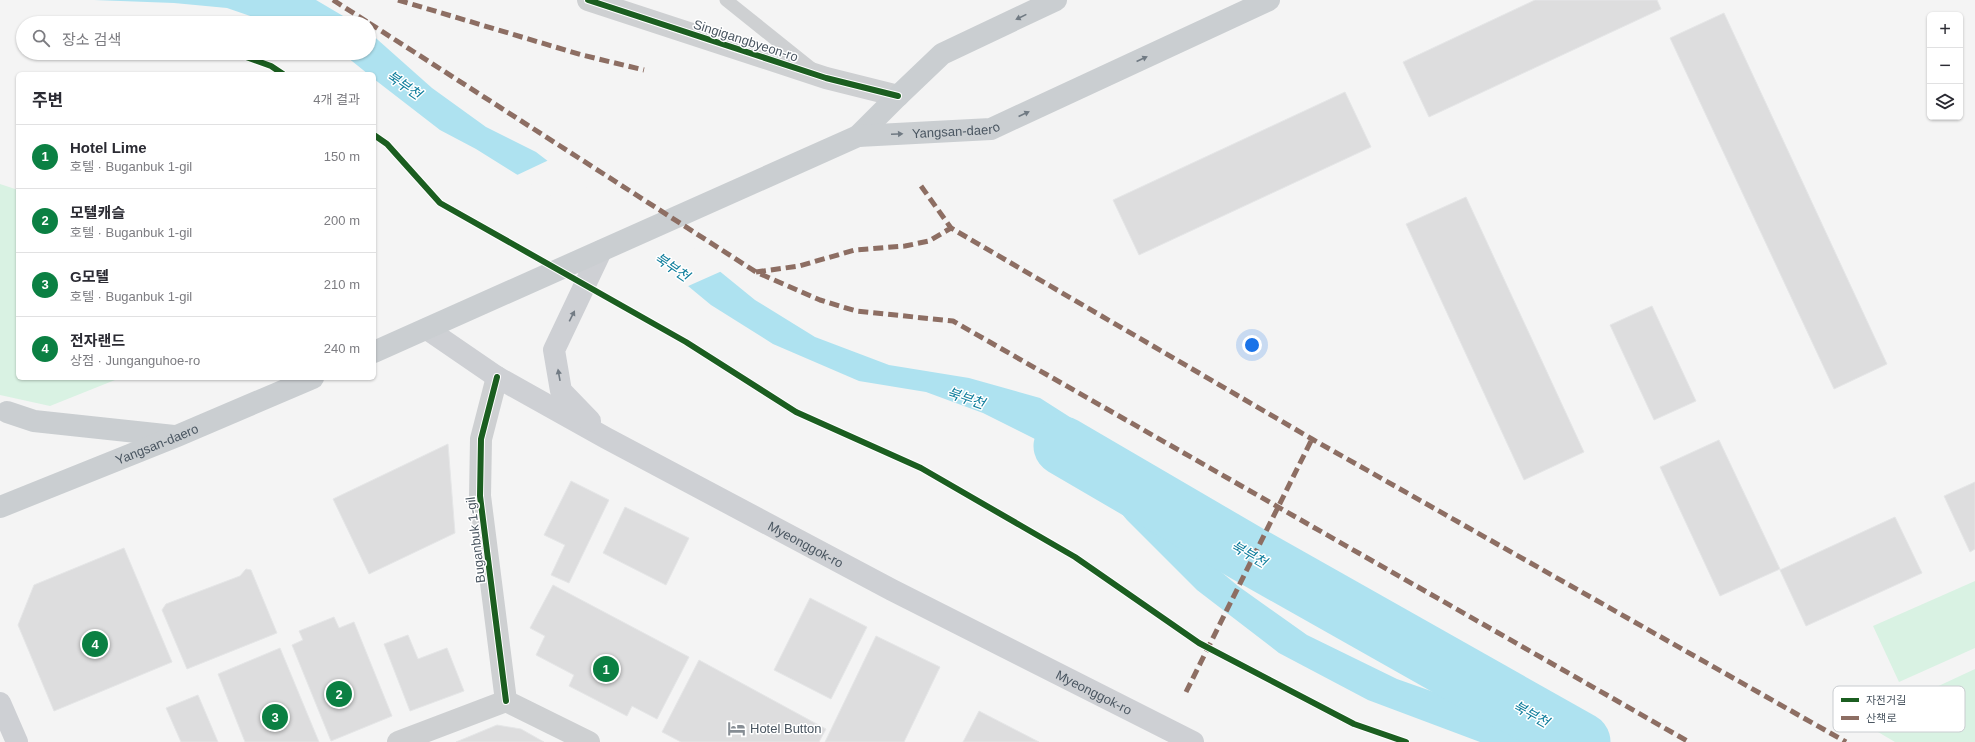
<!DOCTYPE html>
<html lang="ko">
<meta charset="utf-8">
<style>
:root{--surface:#fff;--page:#f2f2f3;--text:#2b2b33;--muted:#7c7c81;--line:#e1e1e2;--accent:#0b8043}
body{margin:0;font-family:Helvetica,"Noto Sans KR",sans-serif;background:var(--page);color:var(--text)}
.controls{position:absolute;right:12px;top:12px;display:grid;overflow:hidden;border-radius:6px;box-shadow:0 1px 3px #0004}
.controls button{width:36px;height:36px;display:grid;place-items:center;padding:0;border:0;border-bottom:1px solid var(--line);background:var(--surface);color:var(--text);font:20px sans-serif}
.you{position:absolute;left:1252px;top:345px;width:14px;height:14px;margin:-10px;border:3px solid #fff;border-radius:50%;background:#1a73e8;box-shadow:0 0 0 6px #1a73e833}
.badge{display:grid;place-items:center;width:26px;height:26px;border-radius:50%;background:var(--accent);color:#fff;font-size:13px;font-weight:700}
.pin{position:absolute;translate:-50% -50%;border:2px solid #fff;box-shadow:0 1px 4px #0006}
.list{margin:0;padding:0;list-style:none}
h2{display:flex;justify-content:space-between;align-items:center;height:52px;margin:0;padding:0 16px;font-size:17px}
h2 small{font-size:13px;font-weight:400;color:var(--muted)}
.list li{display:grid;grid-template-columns:26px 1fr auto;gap:12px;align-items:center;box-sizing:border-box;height:64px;padding:0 16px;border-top:1px solid var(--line)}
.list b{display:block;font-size:15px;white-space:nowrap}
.list p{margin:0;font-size:13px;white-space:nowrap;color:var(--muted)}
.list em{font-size:13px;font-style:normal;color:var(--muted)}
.icon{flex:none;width:22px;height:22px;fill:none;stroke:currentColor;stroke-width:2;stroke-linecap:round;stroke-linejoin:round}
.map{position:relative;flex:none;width:1975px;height:742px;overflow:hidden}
.search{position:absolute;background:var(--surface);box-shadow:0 1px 3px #0004;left:16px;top:16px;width:360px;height:44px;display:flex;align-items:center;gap:10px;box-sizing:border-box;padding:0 14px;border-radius:22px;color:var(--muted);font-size:15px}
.panel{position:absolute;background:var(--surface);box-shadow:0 1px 3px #0004;left:16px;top:72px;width:360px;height:308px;border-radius:6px}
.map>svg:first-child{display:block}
</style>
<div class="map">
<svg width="1975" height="742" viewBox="0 0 1975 742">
<rect width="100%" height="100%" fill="#f4f4f4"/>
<!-- green -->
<path fill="#d9f2e3" d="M0,184L18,190V378H120L50,406L0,395Z
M1975,581V648L1899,682L1873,626Z
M1975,669V742H1895L1861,722Z"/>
<!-- water -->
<path fill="#aee2f0" d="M94,0H316L355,23H271L227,8L174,3Z
M369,32L432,88L486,127L536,152L583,188L696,252L755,300L815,337L889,365L969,378L1040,398L1098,435L1134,487L1184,541L1238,586L1307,635L1397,679L1465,703L1564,731L1584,742H1480L1368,700L1279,653L1197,590L1127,520L1077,460L983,413L926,392L859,381L773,344L711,305L659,262L585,211L516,174L476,149L440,130L374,79V74H368L342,53H369Z"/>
<!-- pier -->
<path fill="#f4f4f4" d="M549,160L584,186L697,250L722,271L686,287L658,264L584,213L515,176Z"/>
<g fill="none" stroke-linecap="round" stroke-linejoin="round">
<!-- river -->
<path stroke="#aee2f0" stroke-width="59" d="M1063,446L1248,554L1581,742"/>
</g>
<!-- building -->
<path fill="#ddddde" stroke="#e5e6e7" d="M1535,0H1657L1661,9L1429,117L1403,62Z
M1724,13L1887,364L1834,389L1670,38Z
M1345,92L1371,147L1139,255L1113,200Z
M1466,197L1584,452L1524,480L1406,224Z
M1652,306L1696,401L1654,420L1610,325Z
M1719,440L1780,569L1720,596L1660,467Z
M448,444L455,533L369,574L333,499Z
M571,481L609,500L569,583L551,575L565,545L544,535Z
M1975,482V549L1970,552L1944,496Z
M625,507L689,538L666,585L603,553Z
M1895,517L1922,573L1806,626L1780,570Z
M124,548L172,662L54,711L18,625L34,585Z
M246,569L251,570L277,633L187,669L162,610L166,604L240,576Z
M553,585L689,657L657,719L632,706L627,716L569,686L574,675L536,655L545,636L530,628Z
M810,598L867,627L831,699L774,670Z
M334,617L339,628L354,622L392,716L331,741L292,645L303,640L299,631Z
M408,635L418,659L447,648L464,691L410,711L384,644Z
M876,636L940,667L904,742H825Z
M280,648L319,742H245L218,674Z
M699,660L826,729L819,742H681L662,732Z
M198,695L218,742H181L166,708Z
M979,711L1039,742H963Z
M497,725L521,729L544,742H456Z"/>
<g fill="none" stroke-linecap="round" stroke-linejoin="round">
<!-- service -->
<path stroke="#ced0d2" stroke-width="13" d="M726,0L811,68"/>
<!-- minor -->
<path stroke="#ced0d2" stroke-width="22" d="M588,0L826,78L898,96
M497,377L481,439L480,496L506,701
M398,742L506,701L589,742"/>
<!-- secondary -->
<g stroke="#ced0d4" stroke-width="22">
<path id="s1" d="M427,329L497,377L606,438L892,590L1193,742"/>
<path d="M590,421L561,391L554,350L601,251"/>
<path d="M0,703L17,742"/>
</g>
<!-- primary -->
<g stroke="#caced1" stroke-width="22">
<path d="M858,136L898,96L942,54L1056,0"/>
<path id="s2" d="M374,352L858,136L991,129L1269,0"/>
<path d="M7,412L34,421L174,436"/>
<path id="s3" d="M0,507L177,436L313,378"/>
</g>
<!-- quiet -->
<path stroke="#8d6e63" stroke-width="5" stroke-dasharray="10 5" stroke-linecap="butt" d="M333,0L369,23
M398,0L582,55L644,70
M369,23L756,272L820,300L856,311L953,321L1689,742
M921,186L951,228L1312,439L1846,742
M756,272L799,266L855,250L905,246L929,241L951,228
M1186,692L1312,439"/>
<defs>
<path id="cycleway" d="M588,0L826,78L898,96
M235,53L271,66L283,74
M374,135L387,144L440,203L686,342L796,412L921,468L1075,557L1199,643L1354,724L1406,742
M497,377L481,439L480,496L506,701"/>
</defs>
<!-- cycleway casing -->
<use href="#cycleway" stroke="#fff" stroke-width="8"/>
<!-- cycleway -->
<use href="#cycleway" stroke="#1b5e20" stroke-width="6"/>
</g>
<!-- one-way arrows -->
<defs><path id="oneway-solid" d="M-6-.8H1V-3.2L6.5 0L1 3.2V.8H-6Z"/></defs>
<g fill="#707a83">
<use href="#oneway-solid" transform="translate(1021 17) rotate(154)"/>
<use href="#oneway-solid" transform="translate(1142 59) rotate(-25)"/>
<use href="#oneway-solid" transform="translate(1024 114) rotate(-25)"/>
<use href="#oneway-solid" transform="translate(897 134) rotate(-3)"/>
</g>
<g fill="#727b84">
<use href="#oneway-solid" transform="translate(572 316) rotate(-63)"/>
<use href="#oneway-solid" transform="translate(559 375) rotate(-100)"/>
</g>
<!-- icons -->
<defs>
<symbol id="hotel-bare" viewBox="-9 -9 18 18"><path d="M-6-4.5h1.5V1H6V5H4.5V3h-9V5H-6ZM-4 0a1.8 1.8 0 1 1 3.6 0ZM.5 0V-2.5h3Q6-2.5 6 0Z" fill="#868d94" stroke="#fff" stroke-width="2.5" paint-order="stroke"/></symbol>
</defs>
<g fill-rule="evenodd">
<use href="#hotel-bare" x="724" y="716" width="25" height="25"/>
</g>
<g text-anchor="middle" stroke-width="3" stroke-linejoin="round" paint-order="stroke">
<!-- street labels -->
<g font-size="13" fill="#4a5661" stroke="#fff">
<text transform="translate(746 40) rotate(18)" y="5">Singigangbyeon-ro</text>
<text dy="5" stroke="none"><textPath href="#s2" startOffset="628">Yangsan-daero</textPath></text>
<text dy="5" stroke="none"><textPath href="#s3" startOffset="169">Yangsan-daero</textPath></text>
<text transform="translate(475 540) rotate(-97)" y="5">Buganbuk 1-gil</text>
<text dy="5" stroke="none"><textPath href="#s1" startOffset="436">Myeonggok-ro</textPath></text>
<text dy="5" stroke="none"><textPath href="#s1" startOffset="760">Myeonggok-ro</textPath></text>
</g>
<!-- poi labels -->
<g font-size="13" fill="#4a5661" stroke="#fff" text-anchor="start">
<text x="750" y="733">Hotel Button</text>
</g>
<!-- water labels -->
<g font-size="14" font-style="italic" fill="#0c7c9b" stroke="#fff">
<text transform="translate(404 85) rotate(34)" y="5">북부천</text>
<text transform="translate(672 267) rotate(34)" y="5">북부천</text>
<text transform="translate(966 398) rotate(19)" y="5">북부천</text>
<text transform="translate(1249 554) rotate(30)" y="5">북부천</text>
<text transform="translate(1531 714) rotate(29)" y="5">북부천</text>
</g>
</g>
<!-- legend -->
<rect x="1833" y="686" width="132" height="46" rx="6" fill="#fff" stroke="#c9ccd0" stroke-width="1"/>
<rect x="1841" y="698" width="18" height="4" fill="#1b5e20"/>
<rect x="1841" y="716" width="18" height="4" fill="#8d6e63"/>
<g font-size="11" fill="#4a5661">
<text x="1866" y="704">자전거길</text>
<text x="1866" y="722">산책로</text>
</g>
</svg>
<div class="controls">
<button>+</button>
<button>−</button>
<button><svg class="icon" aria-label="layers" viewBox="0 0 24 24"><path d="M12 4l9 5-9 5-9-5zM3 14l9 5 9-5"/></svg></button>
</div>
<div class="you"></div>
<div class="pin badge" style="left:606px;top:669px">1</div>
<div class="pin badge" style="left:339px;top:694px">2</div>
<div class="pin badge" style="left:275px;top:717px">3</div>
<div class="pin badge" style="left:95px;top:644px">4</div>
<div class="search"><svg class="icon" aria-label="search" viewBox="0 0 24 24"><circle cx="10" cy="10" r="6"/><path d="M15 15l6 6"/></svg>장소 검색</div>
<section class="panel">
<h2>주변<small>4개 결과</small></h2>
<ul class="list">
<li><span class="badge">1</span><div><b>Hotel Lime</b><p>호텔 · Buganbuk 1-gil</p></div><em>150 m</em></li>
<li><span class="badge">2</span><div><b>모텔캐슬</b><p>호텔 · Buganbuk 1-gil</p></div><em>200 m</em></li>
<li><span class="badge">3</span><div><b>G모텔</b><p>호텔 · Buganbuk 1-gil</p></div><em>210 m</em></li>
<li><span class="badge">4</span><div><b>전자랜드</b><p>상점 · Junganguhoe-ro</p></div><em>240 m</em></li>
</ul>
</section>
</div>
